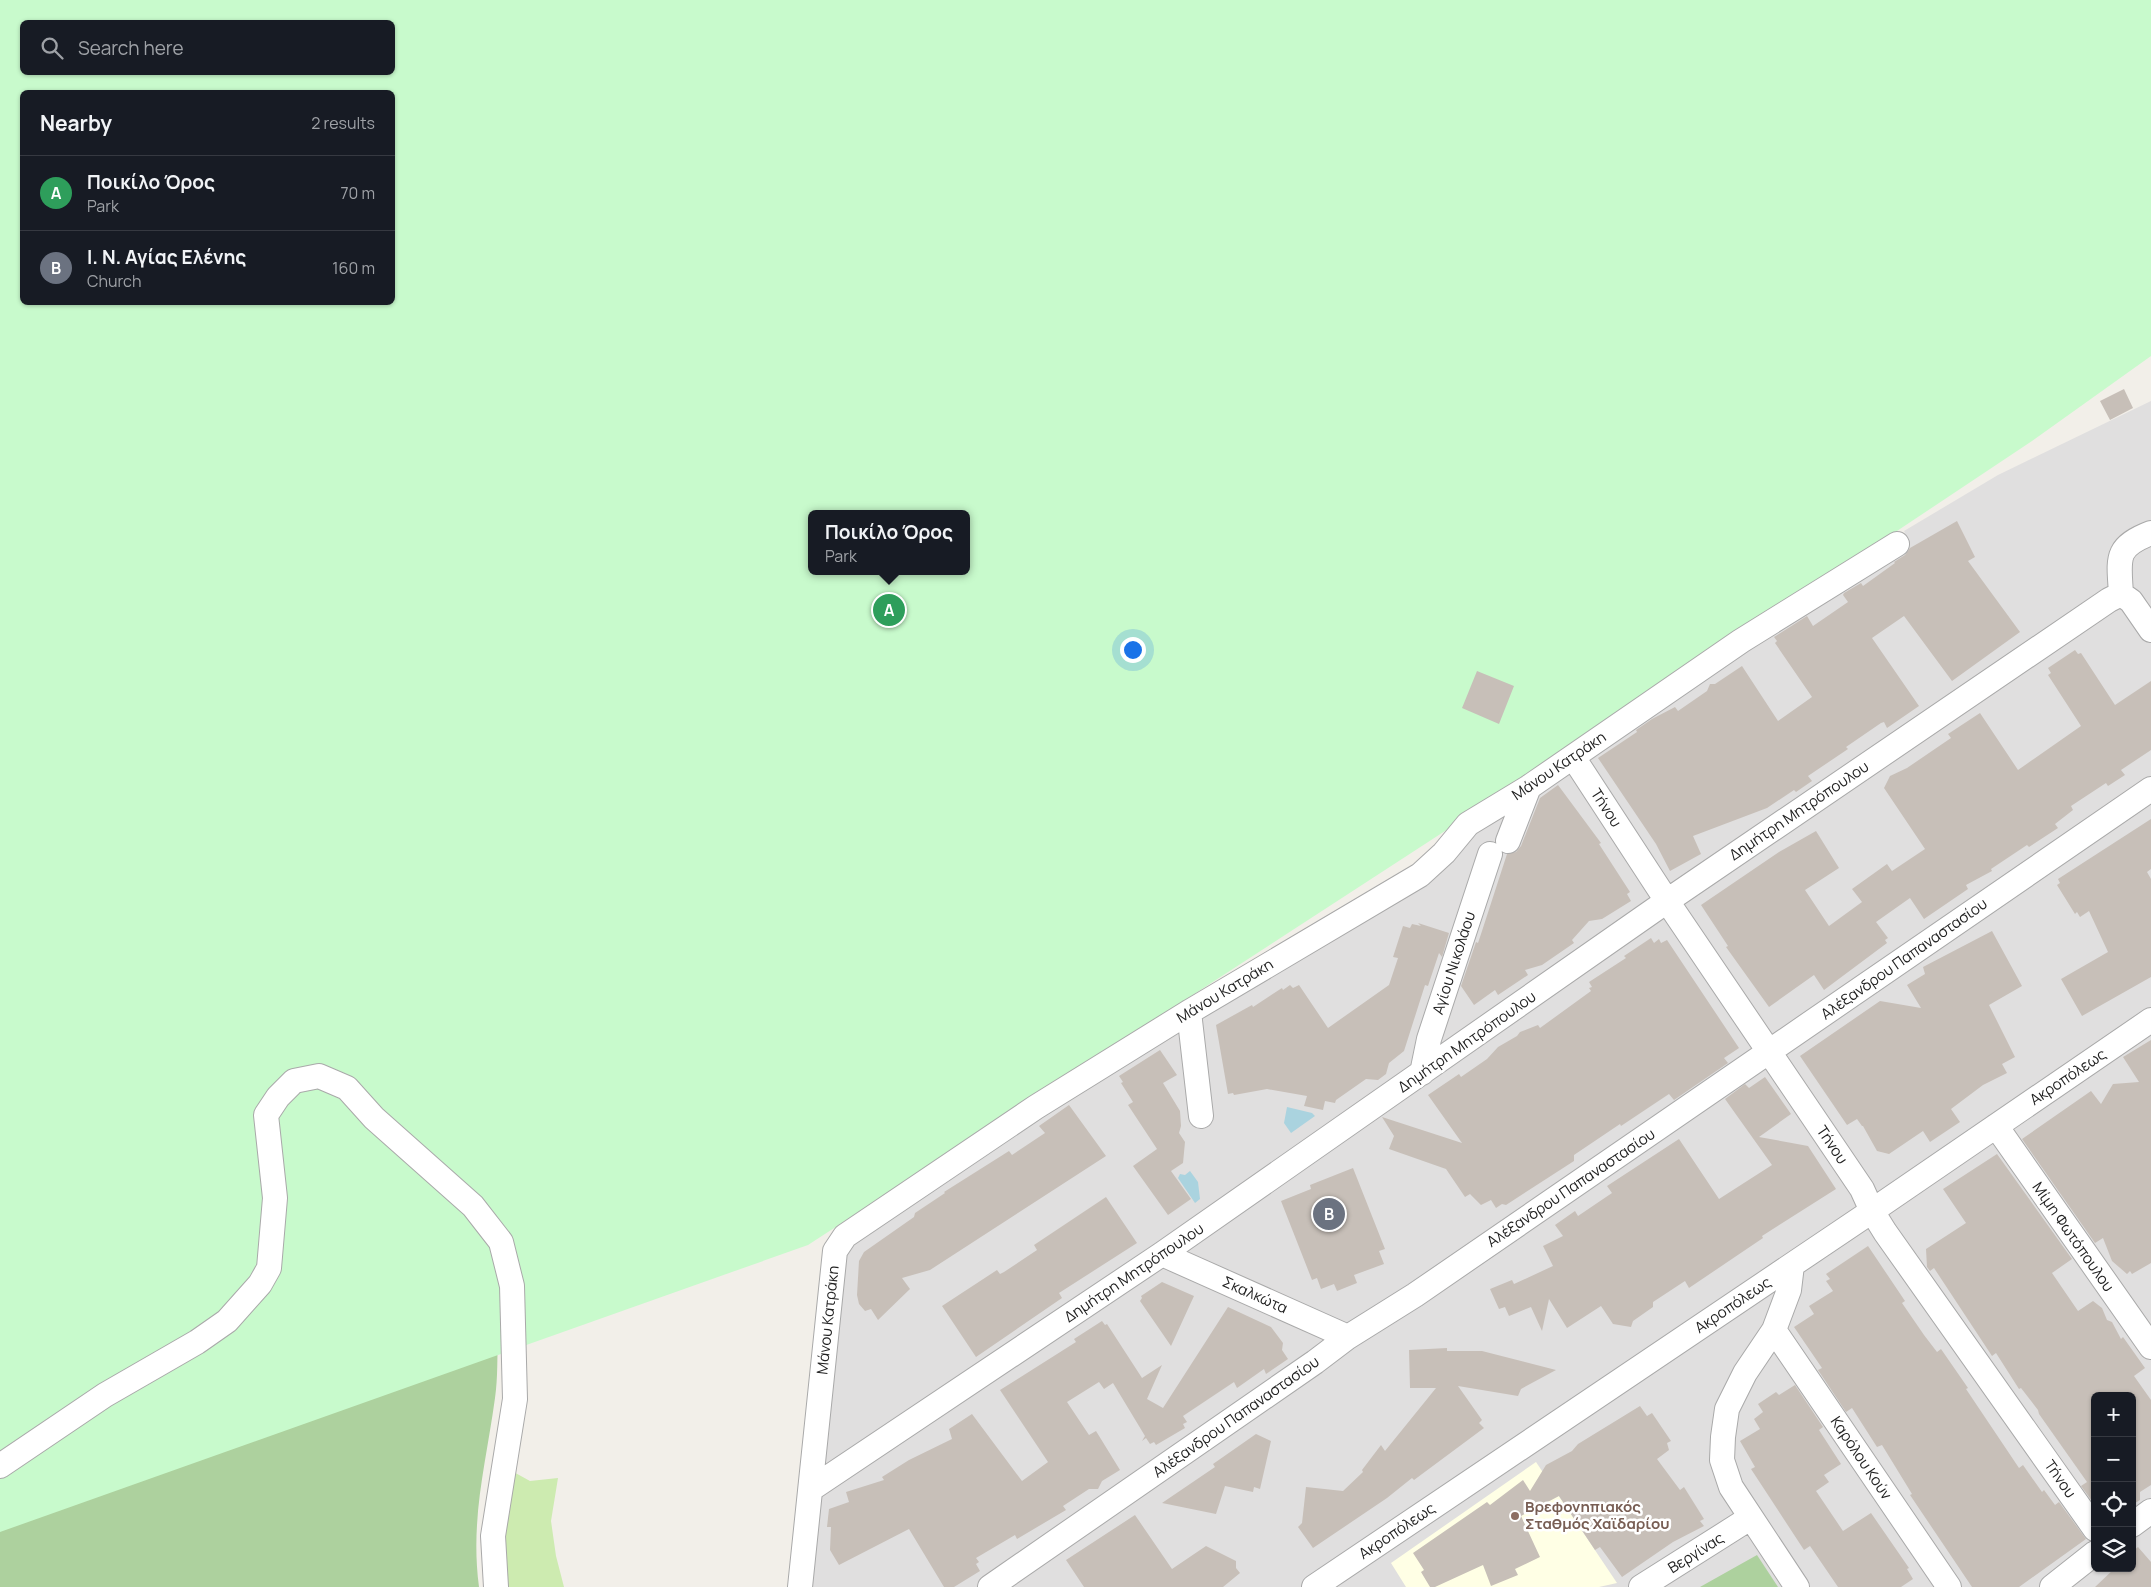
<!DOCTYPE html>
<meta charset="utf-8">
<style>
:root{--surface:#171b24;--page:#242831;--text:#f1f3f6;--muted:#9ea1a6;--line:#363941;--accent:#0f766e}
body{margin:0;font-family:Manrope,sans-serif;background:var(--page);color:var(--text)}
.controls{position:absolute;right:15px;bottom:15px;display:grid;overflow:hidden;border-radius:8px;box-shadow:0 1px 4px #0004}
.controls button{width:45px;height:45px;display:grid;place-items:center;padding:0;border:0;border-bottom:1px solid var(--line);background:var(--surface);color:var(--text);font:25px sans-serif}
.you{position:absolute;left:1132px;top:649px;width:18px;height:18px;margin:-12px;border:4px solid #fff;border-radius:50%;background:#1a73e8;box-shadow:0 0 0 8px #1a73e833}
.badge{display:grid;place-items:center;width:32px;height:32px;border-radius:50%;background:var(--accent);color:#fff;font-size:16px;font-weight:700}
.pin{position:absolute;translate:-50% -50%;border:2px solid #fff;box-shadow:0 1px 5px #0006}
.popup{position:absolute;left:808px;top:510px;width:162px;height:65px;box-sizing:border-box;display:grid;place-content:center;border-radius:8px;background:var(--surface);filter:drop-shadow(0 1px 4px #0005);font-size:16px;white-space:nowrap;color:var(--muted)}
.popup b{font-size:19px;color:var(--text)}
.popup::after{content:'';position:absolute;left:50%;top:100%;margin-left:-10px;border:10px solid transparent;border-top-color:var(--surface)}
.list{margin:0;padding:0;list-style:none}
h2{display:flex;justify-content:space-between;align-items:center;height:65px;margin:0;padding:0 20px;font-size:21px}
h2 small{font-size:16px;font-weight:400;color:var(--muted)}
.list li{display:grid;grid-template-columns:32px 1fr auto;gap:15px;align-items:center;box-sizing:border-box;height:75px;padding:0 20px;border-top:1px solid var(--line)}
.list b{display:block;font-size:19px;white-space:nowrap}
.list p{margin:0;font-size:16px;white-space:nowrap;color:var(--muted)}
.list em{font-size:16px;font-style:normal;color:var(--muted)}
.icon{flex:none;width:28px;height:28px;fill:none;stroke:currentColor;stroke-width:2;stroke-linecap:round;stroke-linejoin:round}
.map{position:relative;flex:none;width:2151px;height:1587px;overflow:hidden}
.search{position:absolute;background:var(--surface);box-shadow:0 1px 4px #0004;left:20px;top:20px;width:375px;height:55px;display:flex;align-items:center;gap:12px;box-sizing:border-box;padding:0 18px;border-radius:8px;color:var(--muted);font-size:19px}
.panel{position:absolute;background:var(--surface);box-shadow:0 1px 4px #0004;left:20px;top:90px;width:375px;height:215px;border-radius:8px}
.map>svg:first-child{display:block}
</style>
<div class="map">
<svg width="2151" height="1587" viewBox="0 0 2151 1587">
<rect width="100%" height="100%" fill="#f2efe9"/>
<!-- residential -->
<path fill="#e0dfdf" fill-rule="evenodd" d="M2151,401V1587H810L848,1246L1473,826L1860,571L1909,542L1904,531L1998,475ZM2095,1396H2132V1568H2095Z"/>
<!-- education -->
<path fill="#ffffe5" d="M1536,1462L1617,1583L1599,1587H1406L1391,1563Z"/>
<!-- grass -->
<path fill="#cdebb0" d="M510,1470L530,1481L558,1478L551,1521L556,1556L564,1587H503L499,1538Z"/>
<!-- forest -->
<path fill="#add19e" d="M498,1337C497,1357 498,1378 495,1398C486,1464 470,1519 479,1587H0V1479Z
M1757,1555L1778,1587H1700Z"/>
<!-- park -->
<path fill="#c8facc" fill-rule="evenodd" d="M0,0H2151V356L2032,441L1525,779L808,1245L0,1532ZM22,22H392V72H22ZM22,92H392V302H22ZM812,514H966V571H812Z"/>
<!-- water -->
<path fill="#aad3df" d="M1287,1107L1312,1113L1315,1116L1291,1133L1284,1123Z
M1190,1171L1198,1182L1200,1199L1195,1203L1178,1178L1180,1174L1185,1175Z"/>
<!-- building -->
<path fill="#c7bfb8" d="M2124,389L2133,408L2110,420L2100,401Z
M1957,521L1975,557L1968,561L2020,632L1952,681L1904,616L1872,638L1919,706L1887,728L1884,722L1881,723L1846,747L1848,749L1808,776L1812,781L1796,792L1794,790L1767,808L1693,836L1701,854L1670,871L1656,844L1598,758L1637,732L1636,730L1652,719L1675,707L1678,711L1707,691L1710,684H1715L1742,666L1778,721L1812,697L1775,643L1777,641L1774,637L1807,616L1813,626L1848,602L1843,595L1844,593L1861,583L1863,586L1895,563L1894,562L1905,555L1910,548Z
M2075,650L2078,654L2081,653L2115,705L2151,681V750L2121,770L2125,775L2108,786L2106,783L2071,806L2073,810L2055,824L2058,828L2029,847L2027,845L1991,869L1992,871L1966,885L1968,889L1924,919L1910,898L1876,922L1888,938L1885,940L1887,943L1824,990L1814,975L1769,1007L1726,947L1728,946L1701,905L1779,852L1816,831L1839,868L1805,890L1829,926L1862,902L1852,889L1887,864L1892,871L1925,849L1884,788L1890,776L1907,768L1951,738L1948,734L1980,713L2018,770L2081,726L2048,675L2051,673L2048,668Z
M1477,671L1514,686L1499,724L1462,708Z
M1558,785L1601,843L1599,844L1630,892L1627,894L1631,901L1602,919L1589,921L1572,940L1574,943L1542,965L1525,970L1528,975L1498,995L1495,990L1474,1005L1461,986L1476,942L1478,943L1482,931L1507,854L1516,852L1521,846L1540,798Z
M2151,819V869L2147,872L2151,879V977L2082,1016L2061,979L2108,952L2089,911L2080,917L2077,912L2075,914L2057,885L2060,883L2058,879Z
M1418,923L1449,933L1442,957L1439,953L1428,986L1425,985L1404,1051L1389,1063L1386,1074L1378,1080L1366,1079L1336,1100L1335,1103L1325,1101L1323,1110L1304,1106L1307,1096L1267,1089L1234,1095L1233,1093L1228,1094L1216,1025L1252,1005L1253,1007L1282,988L1283,990L1290,985L1293,988L1299,985L1328,1028L1389,985L1398,958L1393,957L1403,926L1410,928L1412,924L1421,926Z
M1992,931L2022,986L1989,1005L2015,1057L2002,1064L2007,1073L1983,1085L1951,1109L1960,1122L1930,1142L1923,1131L1889,1154L1877,1151L1863,1126H1862L1857,1119L1847,1125L1800,1056L1880,1001L1921,1008L1907,985L1925,974L1923,967Z
M1651,938L1654,943L1659,939L1661,943L1667,940L1739,1048L1724,1058L1728,1063L1674,1100L1669,1094L1621,1126L1620,1124L1574,1155V1161L1506,1205L1502,1204L1496,1208L1491,1200L1481,1205L1470,1194L1465,1197L1446,1169L1389,1149L1394,1136L1382,1117L1462,1143L1428,1095L1459,1074L1461,1077L1487,1059L1498,1047L1517,1036L1520,1032L1538,1025L1540,1028L1591,991L1589,988L1592,987L1589,982L1626,958L1624,956Z
M2151,1040V1263L2132,1274L2130,1271L2127,1274L2112,1261L2103,1238L2095,1243L2022,1139L2091,1091L2101,1104L2113,1084L2139,1082L2123,1057Z
M1160,1050L1177,1075L1163,1083L1180,1111L1181,1126L1179,1133L1185,1142L1183,1163L1171,1171L1191,1199L1168,1215L1133,1166L1157,1149L1128,1105L1133,1102L1121,1083L1123,1082L1119,1076Z
M1765,1077L1791,1114L1759,1137L1808,1146L1836,1189L1762,1236L1763,1238L1689,1288L1685,1281L1653,1302V1307L1633,1321L1631,1327L1613,1324L1601,1306L1567,1328L1549,1299L1542,1331L1531,1307L1509,1316L1505,1307L1499,1309L1490,1289L1512,1280L1514,1284L1553,1266L1543,1246L1563,1236L1555,1225L1575,1211L1578,1216L1612,1193L1607,1186L1679,1139L1719,1199L1772,1165L1725,1099L1745,1084L1749,1088Z
M1069,1105L1106,1156L930,1270L902,1278L910,1289L878,1320L871,1309L865,1311L859,1304L857,1295L859,1261L864,1252L914,1217L915,1213L945,1193L944,1192L1009,1151L1012,1155L1045,1133L1039,1126Z
M1997,1154L2072,1259L2052,1273L2078,1311L2093,1301L2102,1308L2107,1320L2112,1322L2121,1339L2123,1337L2145,1368L2134,1376L2151,1400V1485L2140,1492V1500L2132,1505V1396H2095V1505L2081,1486L2087,1482L2039,1414L2038,1410L2021,1388L2019,1389L1996,1353L1992,1356L1934,1268L1930,1271L1927,1267L1926,1249L1966,1223L1943,1189Z
M1353,1168L1385,1249L1379,1251L1384,1264L1354,1275L1357,1283L1337,1291L1334,1284L1321,1289L1317,1278L1312,1280L1281,1201L1311,1189L1310,1185Z
M1106,1197L1137,1243L1059,1293L1062,1298L976,1357L942,1306L997,1270L1000,1274L1004,1272L1037,1250L1034,1245Z
M1868,1246L1905,1301L1902,1303L1924,1335L1937,1352L1941,1349L1968,1388L1966,1389L2019,1468L2023,1465L2042,1492L2044,1490L2055,1505L2059,1502L2086,1539L2019,1587H1972L1910,1495L1912,1494L1882,1445L1877,1447L1852,1408L1846,1412L1818,1370L1822,1368L1794,1327L1814,1314L1809,1306L1833,1291L1826,1281L1830,1279L1826,1274Z
M1162,1282L1194,1296L1171,1346L1140,1301L1142,1298L1141,1296Z
M1228,1307L1271,1327L1283,1343L1282,1350L1288,1359L1266,1374L1264,1369L1237,1388L1234,1382L1183,1416L1187,1422L1183,1424L1185,1428L1156,1445L1154,1442L1150,1444L1146,1438L1142,1441L1145,1436L1113,1383L1104,1389L1099,1382L1067,1402L1089,1435L1096,1431L1120,1470L1102,1481L1098,1489H1089L1063,1506L1066,1510L1017,1539L1015,1535L976,1558L979,1562L976,1564L980,1571L954,1587H944L909,1529L839,1565L830,1550L831,1527H827L829,1509L849,1502L846,1492L884,1480L882,1477L909,1460L952,1439L949,1429L972,1414L1022,1481L1048,1462L1000,1390L1076,1342L1074,1339L1102,1321L1105,1325L1107,1324L1142,1378L1162,1365L1147,1399L1163,1408Z
M1447,1348V1351H1482L1556,1370L1521,1389L1518,1396L1458,1386L1482,1420L1479,1423L1484,1428L1414,1480L1412,1478L1387,1498L1313,1548L1298,1527L1302,1523L1306,1487L1343,1491L1363,1472L1362,1470L1381,1445L1385,1451L1436,1388H1410L1409,1350Z
M1795,1385L1823,1427L1819,1430L1841,1464L1824,1475L1829,1482L1816,1491L1843,1531L1871,1513L1909,1568L1907,1569L1913,1579L1901,1587H1838L1810,1546L1804,1550L1751,1469L1755,1467L1740,1441L1760,1429L1754,1419L1763,1412L1758,1404L1776,1392L1779,1395Z
M1640,1406L1647,1416L1652,1413L1671,1441L1667,1443L1669,1450L1657,1459L1680,1490L1684,1487L1704,1519L1700,1521L1704,1526L1673,1542L1622,1577L1600,1547L1595,1550L1559,1496L1521,1516L1540,1557L1515,1569L1518,1575L1491,1586L1483,1565L1435,1587H1430L1421,1572L1424,1570L1413,1553L1487,1502L1490,1505L1523,1480L1530,1491L1546,1465L1572,1451L1578,1444Z
M1256,1434L1271,1441L1260,1489L1254,1487L1253,1492L1225,1486L1216,1514L1162,1503L1215,1467L1213,1464Z
M1135,1515L1172,1569L1206,1546L1236,1561V1568L1240,1573L1223,1587H1084L1066,1560Z
M2138,1547L2151,1562V1587H2095L2115,1568H2132V1552Z"/>
<g fill="none" stroke-linecap="round" stroke-linejoin="round">
<defs>
<path id="minor" d="M2121,594C2119,559 2114,547 2151,533
M2121,594L2131,601L2151,630
M1573,757L1667,901L1862,1189L1872,1211L1885,1232L2095,1529
M1508,841L1529,787
M1189,1012L1201,1116
M1422,1073L1429,1039L1490,854
M1996,1126L2151,1347
M1162,1254L1348,1337
M1792,1265L1789,1290L1774,1330L1745,1373L1727,1409L1723,1437L1722,1460L1731,1487L1797,1587
M1774,1330L1949,1587
M0,1466L105,1395L197,1342L227,1321L260,1284L269,1268L275,1198L266,1115L278,1097L294,1081L319,1076L347,1088L374,1118L473,1206L501,1242L512,1286L515,1399L493,1536L496,1587
M811,1489L1162,1254L1667,901L2109,600L2121,594
M2132,1525L2151,1511
M800,1587L835,1251L845,1236L1036,1107L1189,1012L1420,875L1444,853L1468,824L1529,787L1741,641L1897,544
M990,1587L1315,1362L1348,1337L1415,1295L2151,789
M1314,1587L1872,1211L2151,1020
M1641,1587L1750,1518
M2052,1587L2095,1553"/>
</defs>
<!-- minor casing -->
<use href="#minor" stroke="#a9a9a9" stroke-width="26"/>
<!-- minor -->
<use href="#minor" stroke="#fff" stroke-width="24"/>
</g>
<!-- markers -->
<circle fill="#8d6e63" stroke="#fff" stroke-width="2" cx="1515" cy="1516" r="5"/>
<g text-anchor="middle" stroke-width="5" stroke-linejoin="round" paint-order="stroke">
<!-- street labels -->
<g font-size="15" fill="#222" stroke="#fff">
<text transform="translate(1559 766) rotate(-34)" y="5">Μάνου Κατράκη</text>
<text transform="translate(1606 808) rotate(57)" y="5">Τήνου</text>
<text transform="translate(1799 811) rotate(-34)" y="5">Δημήτρη Μητρόπουλου</text>
<text transform="translate(1904 959) rotate(-35)" y="5">Αλέξανδρου Παπαναστασίου</text>
<text transform="translate(1454 963) rotate(-72)" y="5">Αγίου Νικολάου</text>
<text transform="translate(1225 991) rotate(-31)" y="5">Μάνου Κατράκη</text>
<text transform="translate(1467 1042) rotate(-35)" y="5">Δημήτρη Μητρόπουλου</text>
<text transform="translate(2068 1077) rotate(-34)" y="5">Ακροπόλεως</text>
<text transform="translate(1832 1145) rotate(56)" y="5">Τήνου</text>
<text transform="translate(1571 1188) rotate(-34)" y="5">Αλέξανδρου Παπαναστασίου</text>
<text transform="translate(2073 1237) rotate(55)" y="5">Μίμη Φωτόπουλου</text>
<text transform="translate(1134 1273) rotate(-34)" y="5">Δημήτρη Μητρόπουλου</text>
<text transform="translate(1255 1295) rotate(24)" y="5">Σκαλκώτα</text>
<text transform="translate(1733 1305) rotate(-34)" y="5">Ακροπόλεως</text>
<text transform="translate(828 1320) rotate(-84)" y="5">Μάνου Κατράκη</text>
<text transform="translate(1236 1417) rotate(-35)" y="5">Αλέξανδρου Παπαναστασίου</text>
<text transform="translate(1861 1458) rotate(56)" y="5">Καρόλου Κούν</text>
<text transform="translate(2060 1479) rotate(55)" y="5">Τήνου</text>
<text transform="translate(1397 1531) rotate(-34)" y="5">Ακροπόλεως</text>
<text transform="translate(1696 1553) rotate(-32)" y="5">Βεργίνας</text>
</g>
<!-- education labels -->
<g font-size="15" font-weight="bold" fill="#785e54" stroke="#fff" text-anchor="start">
<text x="1525" y="1512">Βρεφονηπιακός<tspan x="1525" dy="17">Σταθμός Χαϊδαρίου</tspan></text>
</g>
</g>
</svg>
<div class="controls">
<button>+</button>
<button>−</button>
<button><svg class="icon" aria-label="locate" viewBox="0 0 24 24"><circle cx="12" cy="12" r="6"/><path d="M12 2v4M12 18v4M2 12h4M18 12h4"/></svg></button>
<button><svg class="icon" aria-label="layers" viewBox="0 0 24 24"><path d="M12 4l9 5-9 5-9-5zM3 14l9 5 9-5"/></svg></button>
</div>
<div class="you"></div>
<div class="pin badge" style="left:889px;top:610px;background:#2e9e5b">A</div>
<div class="popup"><b>Ποικίλο Όρος</b>Park</div>
<div class="pin badge" style="left:1329px;top:1214px;background:#6b7280">B</div>
<div class="search"><svg class="icon" aria-label="search" viewBox="0 0 24 24"><circle cx="10" cy="10" r="6"/><path d="M15 15l6 6"/></svg>Search here</div>
<section class="panel">
<h2>Nearby<small>2 results</small></h2>
<ul class="list">
<li><span class="badge" style="background:#2e9e5b">A</span><div><b>Ποικίλο Όρος</b><p>Park</p></div><em>70 m</em></li>
<li><span class="badge" style="background:#6b7280">B</span><div><b>Ι. Ν. Αγίας Ελένης</b><p>Church</p></div><em>160 m</em></li>
</ul>
</section>
</div>
